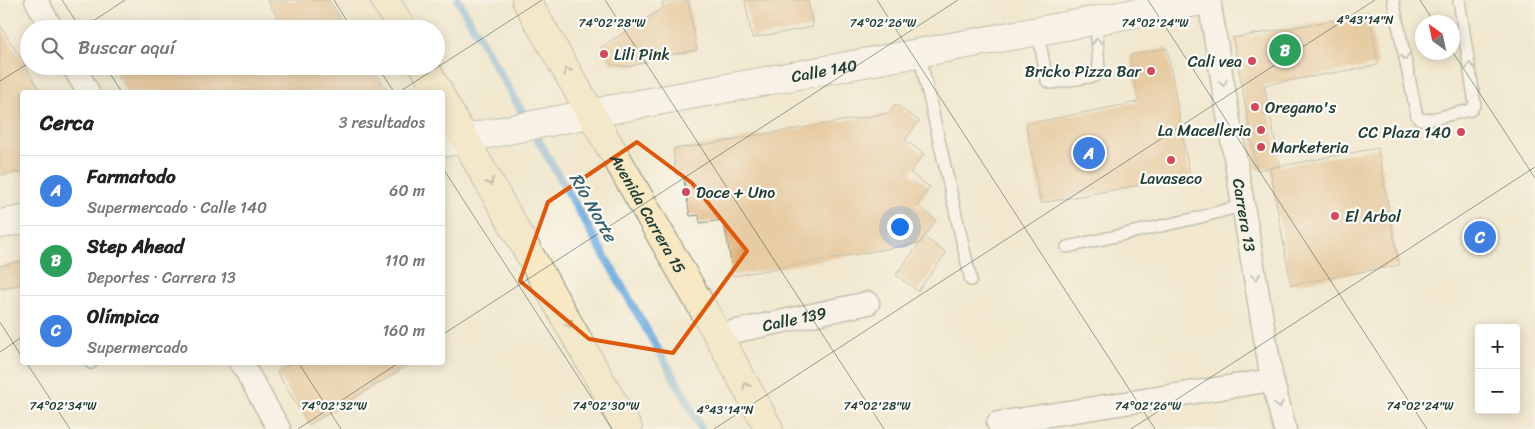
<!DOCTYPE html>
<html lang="es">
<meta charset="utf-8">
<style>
:root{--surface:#fff;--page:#f2f2f2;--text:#222;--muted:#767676;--line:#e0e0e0;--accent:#d1495b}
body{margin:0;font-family:Sriracha,sans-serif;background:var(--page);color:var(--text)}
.controls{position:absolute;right:15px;bottom:15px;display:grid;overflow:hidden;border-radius:5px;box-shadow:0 2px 12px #0003}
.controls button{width:45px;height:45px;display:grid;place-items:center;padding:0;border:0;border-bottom:1px solid var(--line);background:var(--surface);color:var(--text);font:25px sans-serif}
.compass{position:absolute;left:1415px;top:15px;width:45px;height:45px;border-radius:50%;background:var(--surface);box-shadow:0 2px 12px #0003;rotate:327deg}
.you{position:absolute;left:899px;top:226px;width:18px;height:18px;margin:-12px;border:4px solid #fff;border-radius:50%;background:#1a73e8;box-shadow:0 0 0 8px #1a73e833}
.badge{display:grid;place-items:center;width:32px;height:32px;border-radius:50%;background:var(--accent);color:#fff;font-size:16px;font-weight:700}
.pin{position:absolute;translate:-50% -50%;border:2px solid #fff;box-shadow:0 1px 5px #0006}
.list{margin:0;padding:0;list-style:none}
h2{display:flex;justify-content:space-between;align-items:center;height:65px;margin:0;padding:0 20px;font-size:21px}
h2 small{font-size:16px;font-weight:400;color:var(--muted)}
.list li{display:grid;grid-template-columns:32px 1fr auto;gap:15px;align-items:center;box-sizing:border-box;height:70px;padding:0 20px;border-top:1px solid var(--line)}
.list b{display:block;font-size:19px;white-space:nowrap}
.list p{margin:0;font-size:16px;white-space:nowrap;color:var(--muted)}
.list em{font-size:16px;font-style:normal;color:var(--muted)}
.icon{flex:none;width:28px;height:28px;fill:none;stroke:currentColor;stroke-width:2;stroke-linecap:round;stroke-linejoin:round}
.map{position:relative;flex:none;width:1535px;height:429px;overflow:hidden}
.search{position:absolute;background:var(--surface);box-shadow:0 2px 12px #0003;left:20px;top:20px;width:425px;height:55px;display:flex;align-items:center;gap:12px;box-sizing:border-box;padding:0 18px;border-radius:28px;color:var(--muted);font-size:19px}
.panel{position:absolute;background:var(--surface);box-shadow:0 2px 12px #0003;left:20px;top:90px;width:425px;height:275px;border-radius:5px}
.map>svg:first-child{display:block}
</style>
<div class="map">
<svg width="1535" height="429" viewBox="0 0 1535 429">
<rect width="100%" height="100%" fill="#fdfcf7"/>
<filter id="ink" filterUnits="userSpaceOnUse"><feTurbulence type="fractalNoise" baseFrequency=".02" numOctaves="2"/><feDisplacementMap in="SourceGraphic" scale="10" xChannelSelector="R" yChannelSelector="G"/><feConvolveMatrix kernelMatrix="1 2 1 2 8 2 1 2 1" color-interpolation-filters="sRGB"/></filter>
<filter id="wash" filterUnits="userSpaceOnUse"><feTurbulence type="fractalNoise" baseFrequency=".0096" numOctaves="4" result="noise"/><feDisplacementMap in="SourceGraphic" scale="20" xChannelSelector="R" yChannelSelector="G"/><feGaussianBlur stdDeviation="1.12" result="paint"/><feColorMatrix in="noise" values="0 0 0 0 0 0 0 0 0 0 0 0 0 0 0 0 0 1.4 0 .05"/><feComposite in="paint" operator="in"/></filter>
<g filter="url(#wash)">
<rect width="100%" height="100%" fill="#f1e8cf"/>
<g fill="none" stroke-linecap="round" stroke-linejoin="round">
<!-- stream -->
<path stroke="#67a8db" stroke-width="8" d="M458,0L687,400L701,429"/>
</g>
<g id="blocks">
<!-- building -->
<path fill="#dca96c" d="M267,0H329L347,29H285Z
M677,0H688L697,50L648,59V61L629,67L611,64L601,47L663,8L662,3Z
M745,0H808L813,27L752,38Z
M1369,14L1378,65L1264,85L1280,166L1257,170L1233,38Z
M0,25L41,92H22V172L0,175Z
M1167,48L1190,176L1041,203L1026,124L1138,102L1130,55Z
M113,66H371L388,92H128Z
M895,104L919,121L905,140L924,154L910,173L930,187L917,205L936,220L920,243L733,276L724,220L700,223L699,215L690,216L683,174H676L673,149L736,140V139L889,113Z
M1378,148L1399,265L1291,285L1270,168Z
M924,237L946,253L918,291L896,275Z
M22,261V284L0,289V266Z
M292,362H414L309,425L277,372Z"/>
</g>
</g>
<g filter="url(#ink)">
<use href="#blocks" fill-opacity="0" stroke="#889282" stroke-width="1"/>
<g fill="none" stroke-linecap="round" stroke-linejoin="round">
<defs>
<path id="service" d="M1393,0L1417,116L1420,119L1426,120L1471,110L1475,104L1459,0
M1038,31L1047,81L1052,83L1094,76L1099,71L1096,20
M919,53L971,280
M1067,247L1197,218L1244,205
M91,362V363"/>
<g id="minor">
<path d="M36,0L52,29"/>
<path id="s1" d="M1209,0L1272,380L1285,429"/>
<path d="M73,66L88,92"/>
<path id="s2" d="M718,335L868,303"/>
<path d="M241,362L279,429"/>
<path d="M998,423L1272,380"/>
</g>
<g id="tertiary">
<path id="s3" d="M442,143L619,108L1207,0"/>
<path d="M0,224L22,220"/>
</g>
<g id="secondary">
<path d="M385,0L402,29"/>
<path id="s4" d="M526,0L718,335L769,429"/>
<path d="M424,66L439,92"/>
<path d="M442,99L628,429"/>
</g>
</defs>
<!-- service casing -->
<use href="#service" stroke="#889282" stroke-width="14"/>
<!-- minor casing -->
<use href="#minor" stroke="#889282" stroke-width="25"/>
<!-- tertiary casing -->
<use href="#tertiary" stroke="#889282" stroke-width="30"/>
<!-- secondary casing -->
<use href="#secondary" stroke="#889282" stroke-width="30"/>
<!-- service -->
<use href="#service" stroke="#fff" stroke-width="11"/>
<!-- minor -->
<use href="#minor" stroke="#fff" stroke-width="22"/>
<!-- tertiary -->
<use href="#tertiary" stroke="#fff" stroke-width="28"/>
<!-- secondary -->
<use href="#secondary" stroke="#f8e8c3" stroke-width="28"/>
</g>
<!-- one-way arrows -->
<defs><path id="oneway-chevron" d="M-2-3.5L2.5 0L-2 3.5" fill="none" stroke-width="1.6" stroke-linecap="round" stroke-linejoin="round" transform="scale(1.25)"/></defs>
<g stroke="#8f9e9a">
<use href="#oneway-chevron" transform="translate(1097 41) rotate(-94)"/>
<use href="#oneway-chevron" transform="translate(1405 57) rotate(78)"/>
<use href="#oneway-chevron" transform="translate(1470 66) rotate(-99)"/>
<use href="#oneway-chevron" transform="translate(1223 83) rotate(80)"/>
<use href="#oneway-chevron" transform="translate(1256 277) rotate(81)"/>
<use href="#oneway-chevron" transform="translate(1279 405) rotate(75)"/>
</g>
<g stroke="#8c927c">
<use href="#oneway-chevron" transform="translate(567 71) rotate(-120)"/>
<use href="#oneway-chevron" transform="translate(490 182) rotate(61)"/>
<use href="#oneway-chevron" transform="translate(569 324) rotate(61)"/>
<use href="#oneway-chevron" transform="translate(746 386) rotate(-119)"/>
</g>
</g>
<!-- marked area -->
<path d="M0 0H1535V429H0ZM637,142L692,183L747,251L673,353L589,339L520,281L548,202Z" fill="#f1e8cf" fill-opacity=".55" fill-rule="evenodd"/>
<path fill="none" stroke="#de580e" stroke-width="4" stroke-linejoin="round" d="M637,142L692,183L747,251L673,353L589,339L520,281L548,202Z"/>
<!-- ticks -->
<path fill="none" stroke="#1f3d34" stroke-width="1" stroke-opacity="0.45" d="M62,0L81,29M334,0L352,29M605,0L884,429M877,0L1155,429M1148,0L1427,429M1420,0L1434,22M81,29L125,0M1452,51L1535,178M105,66L122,92M377,66L394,92M0,81L29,63M399,92L542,0M442,167L612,429M0,322L22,357M442,335L958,0M0,352L22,337M26,362L70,429M298,362L341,429M298,429L400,362M714,429L1375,0M1131,429L1535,167"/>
<!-- markers -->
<g fill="#d1495b" stroke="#fdfcf7" stroke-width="2">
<circle cx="604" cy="54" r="5"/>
<circle cx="1252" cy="61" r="5"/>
<circle cx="1151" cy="71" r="5"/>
<circle cx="1255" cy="107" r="5"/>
<circle cx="1261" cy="130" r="5"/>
<circle cx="1461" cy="132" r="5"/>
<circle cx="1261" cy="147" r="5"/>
<circle cx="1171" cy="160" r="5"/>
<circle cx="686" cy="192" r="5"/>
<circle cx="1335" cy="216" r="5"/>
</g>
<g text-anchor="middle" stroke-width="4.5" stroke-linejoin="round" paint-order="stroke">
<!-- poi labels -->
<g font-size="16" fill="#1f3d34" stroke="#fdfcf7" text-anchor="start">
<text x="614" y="60">Lili Pink</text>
<text x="1242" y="67" text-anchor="end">Cali vea</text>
<text x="1141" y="77" text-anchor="end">Bricko Pizza Bar</text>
<text x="1265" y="113">Oregano's</text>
<text x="1251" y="136" text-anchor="end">La Macelleria</text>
<text x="1451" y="138" text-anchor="end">CC Plaza 140</text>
<text x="1271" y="153">Marketeria</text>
<text x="1171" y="184" text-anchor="middle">Lavaseco</text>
<text x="696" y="198">Doce + Uno</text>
<text x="1345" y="222">El Arbol</text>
</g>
<!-- street labels -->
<g font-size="16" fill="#1f3d34" stroke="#fdfcf7">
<text dy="6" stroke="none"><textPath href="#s3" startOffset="389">Calle 140</textPath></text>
<text dy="6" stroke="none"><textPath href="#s4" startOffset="246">Avenida Carrera 15</textPath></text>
<text dy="6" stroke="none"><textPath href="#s1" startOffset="218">Carrera 13</textPath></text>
<text dy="6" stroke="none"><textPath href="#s2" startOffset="78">Calle 139</textPath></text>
</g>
<!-- water labels -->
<g font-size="18" font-style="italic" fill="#38626e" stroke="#fdfcf7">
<text transform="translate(593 207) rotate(60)" y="6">Río Norte</text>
</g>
</g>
<g font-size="12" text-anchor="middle" fill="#1f3d34" stroke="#fdfcf7" stroke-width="4.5" stroke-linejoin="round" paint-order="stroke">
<text x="1365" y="24">4°43'14"N</text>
<text x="612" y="27">74°02'28"W</text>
<text x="883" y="27">74°02'26"W</text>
<text x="1155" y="27">74°02'24"W</text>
<text x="63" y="410">74°02'34"W</text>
<text x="334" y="410">74°02'32"W</text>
<text x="606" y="410">74°02'30"W</text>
<text x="877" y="410">74°02'28"W</text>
<text x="1148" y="410">74°02'26"W</text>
<text x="1420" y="410">74°02'24"W</text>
<text x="725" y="414">4°43'14"N</text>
</g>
</svg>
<div class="controls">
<button>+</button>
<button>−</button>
</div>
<svg class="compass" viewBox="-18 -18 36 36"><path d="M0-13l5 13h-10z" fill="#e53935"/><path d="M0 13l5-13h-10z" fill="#767676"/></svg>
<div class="you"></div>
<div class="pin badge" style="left:1089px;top:153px;background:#3f7fe0">A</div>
<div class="pin badge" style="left:1285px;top:50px;background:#2e9e5b">B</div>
<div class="pin badge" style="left:1480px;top:237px;background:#3f7fe0">C</div>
<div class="search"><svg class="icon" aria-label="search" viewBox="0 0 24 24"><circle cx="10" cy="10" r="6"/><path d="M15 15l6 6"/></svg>Buscar aquí</div>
<section class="panel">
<h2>Cerca<small>3 resultados</small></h2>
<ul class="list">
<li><span class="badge" style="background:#3f7fe0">A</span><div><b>Farmatodo</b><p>Supermercado · Calle 140</p></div><em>60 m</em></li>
<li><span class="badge" style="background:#2e9e5b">B</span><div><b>Step Ahead</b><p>Deportes · Carrera 13</p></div><em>110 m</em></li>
<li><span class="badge" style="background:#3f7fe0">C</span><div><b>Olímpica</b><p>Supermercado</p></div><em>160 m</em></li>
</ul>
</section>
</div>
